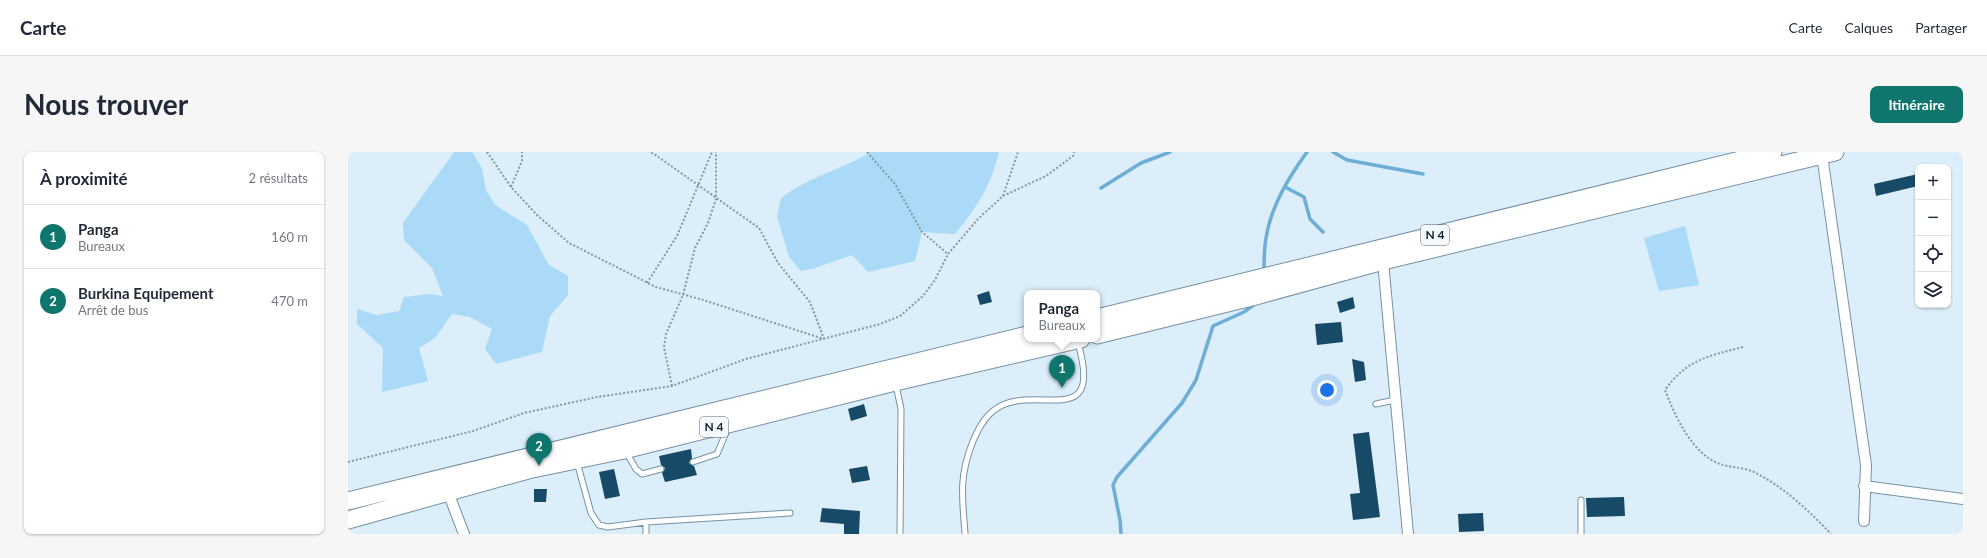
<!DOCTYPE html>
<html lang="fr">
<meta charset="utf-8">
<style>
:root{--surface:#fff;--page:#f6f6f7;--text:#1f2937;--muted:#747a83;--line:#e0e1e3;--accent:#0f766e}
body{margin:0;font-family:Lato,sans-serif;background:var(--page);color:var(--text)}
.controls{position:absolute;right:12px;top:12px;display:grid;overflow:hidden;border-radius:8px;box-shadow:0 1px 3px #0004}
.controls button{width:36px;height:36px;display:grid;place-items:center;padding:0;border:0;border-bottom:1px solid var(--line);background:var(--surface);color:var(--text);font:20px sans-serif}
.you{position:absolute;left:979px;top:238px;width:14px;height:14px;margin:-10px;border:3px solid #fff;border-radius:50%;background:#1a73e8;box-shadow:0 0 0 6px #1a73e833}
.badge{display:grid;place-items:center;width:26px;height:26px;border-radius:50%;background:var(--accent);color:#fff;font-size:13px;font-weight:700}
.pin{position:absolute;translate:-50% -33px;filter:drop-shadow(0 1px 2px #0008)}
.pin::after{content:'';position:absolute;top:21px;width:14px;height:12px;background:inherit;clip-path:polygon(0 0,100% 0,50% 100%)}
.popup{position:absolute;left:676px;top:138px;width:76px;height:52px;box-sizing:border-box;display:grid;place-content:center;border-radius:8px;background:var(--surface);filter:drop-shadow(0 1px 3px #0005);font-size:13px;white-space:nowrap;color:var(--muted)}
.popup b{font-size:15px;color:var(--text)}
.popup::after{content:'';position:absolute;left:50%;top:100%;margin-left:-8px;border:8px solid transparent;border-top-color:var(--surface)}
.list{margin:0;padding:0;list-style:none}
h2{display:flex;justify-content:space-between;align-items:center;height:52px;margin:0;padding:0 16px;font-size:17px}
h2 small{font-size:13px;font-weight:400;color:var(--muted)}
.list li{display:grid;grid-template-columns:26px 1fr auto;gap:12px;align-items:center;box-sizing:border-box;height:64px;padding:0 16px;border-top:1px solid var(--line)}
.list b{display:block;font-size:15px;white-space:nowrap}
.list p{margin:0;font-size:13px;white-space:nowrap;color:var(--muted)}
.list em{font-size:13px;font-style:normal;color:var(--muted)}
.icon{flex:none;width:22px;height:22px;fill:none;stroke:currentColor;stroke-width:2;stroke-linecap:round;stroke-linejoin:round}
.map{position:relative;flex:none;width:1615px;height:382px;overflow:hidden;border-radius:8px}
header{display:flex;align-items:center;gap:24px;box-sizing:border-box;height:56px;padding:0 20px;background:var(--surface);border-bottom:1px solid var(--line)}
header strong{font-size:19px}
nav{display:flex;gap:22px;margin-inline-start:auto;font-size:14px}
.intro{display:flex;align-items:center;justify-content:space-between;box-sizing:border-box;height:96px;padding:0 24px}
h1{margin:0;font-size:28px}
.button{padding:10px 18px;border-radius:8px;background:var(--accent);color:#fff;font-size:14px;font-weight:700}
main{display:flex;gap:24px;padding:0 24px}
aside{flex:1;background:var(--surface);border-radius:8px;box-shadow:0 1px 3px #0004}
.map>svg:first-child{display:block}
</style>
<header>
<strong>Carte</strong>
<nav><a>Carte</a><a>Calques</a><a>Partager</a></nav>
</header>
<div class="intro"><h1>Nous trouver</h1><a class="button">Itinéraire</a></div>
<main>
<aside>
<h2>À proximité<small>2 résultats</small></h2>
<ul class="list">
<li><span class="badge">1</span><div><b>Panga</b><p>Bureaux</p></div><em>160 m</em></li>
<li><span class="badge">2</span><div><b>Burkina Equipement</b><p>Arrêt de bus</p></div><em>470 m</em></li>
</ul>
</aside>
<div class="map">
<svg width="1615" height="382" viewBox="0 0 1615 382">
<rect width="100%" height="100%" fill="#dbeefa"/>
<!-- green -->
<path fill="#aadaf7" d="M106,0H124L134,16L138,38L147,53L179,73L201,113L220,124V143L202,164L194,200L148,212L137,197L144,177L122,165L104,162L87,186L71,196L80,229L34,240L35,196L9,172V157L29,163L51,159L56,145L81,142L95,144L84,116L56,88L55,71Z
M521,0H651C642,36 630,53 607,82L574,80L567,109L520,120L504,103L467,116L453,119L441,105L429,64L433,46C459,26 491,18 520,2Z
M1337,74L1351,133L1311,139L1296,86Z"/>
<g fill="none" stroke-linecap="round" stroke-linejoin="round">
<!-- stream -->
<path stroke="#6caed6" stroke-width="3.5" d="M985,0L999,8L1075,22
M937,35L956,45L962,67L975,80
M753,36L793,11L822,0
M916,120C916,108 916,97 918,86C923,54 941,25 959,0
M773,382L772,368L765,333L769,325L834,251L848,228L865,174L896,160L907,152"/>
</g>
<!-- building -->
<path fill="#164a66" d="M1570,22V34L1528,44L1526,32Z
M641,139L644,150L632,153L629,143Z
M1005,145L1007,156L992,161L989,150Z
M993,170L995,190L969,193L967,172Z
M1004,207L1016,210L1018,228L1007,230Z
M516,252L519,264L503,269L500,257Z
M1021,280L1032,365L1005,368L1002,342L1012,341L1005,282Z
M343,297L344,306L341,311L346,314L349,323L317,330L314,321L317,316L313,313L311,304Z
M519,314L522,328L504,331L501,317Z
M266,317L272,344L257,347L251,320Z
M186,337H199L198,350H186Z
M1276,345L1277,364L1239,365L1238,346Z
M474,356L512,359L511,382H496V372L472,370Z
M1135,361L1136,379L1111,380L1110,362Z"/>
<g fill="none" stroke-linecap="round" stroke-linejoin="round">
<defs>
<path id="service" d="M548,233L553,257L552,382
M1028,252L1047,248
M278,300L288,317L294,322L313,317
M229,310L243,361L251,373L260,375L298,370L442,361
M345,310L369,302L380,276
M298,370V382
M617,381C614,344 611,324 625,289C630,278 635,267 645,259C684,227 757,284 730,191
M1233,382V348"/>
<path id="minor" d="M1474,3L1518,313L1516,369
M1035,109L1060,382
M1516,334L1615,347
M98,335L116,382"/>
<path id="trunk" d="M749,166L1425,0
M749,183L904,145L1035,109L1487,0
M0,349L679,183
M0,368L180,318L276,298L547,230L733,187"/>
</defs>
<!-- service casing -->
<use href="#service" stroke="#7592a4" stroke-width="7"/>
<!-- minor casing -->
<use href="#minor" stroke="#7592a4" stroke-width="12"/>
<!-- trunk casing -->
<use href="#trunk" stroke="#7592a4" stroke-width="19"/>
<!-- path -->
<path stroke="#8797a0" stroke-width="2" stroke-dasharray="2 2" stroke-linecap="butt" d="M139,0L163,35L189,63L221,91L308,135L352,147L476,187L462,150L430,111L411,76L306,2L301,0
M519,0L547,32L574,80L600,102
M163,35L174,9V0
M655,44L670,0
M299,131L329,84L364,0
M1395,195C1361,204 1339,207 1317,238C1327,264 1344,302 1372,312C1383,316 1397,315 1408,321C1437,336 1460,358 1483,382
M324,234L316,195L318,182L335,143L347,96L360,71L368,47V0
M0,310L125,279L176,261L249,245L324,234L398,207L532,172L552,164L575,144L587,128L600,102L630,67L655,44L698,24L725,4L726,0"/>
<!-- service -->
<use href="#service" stroke="#fff" stroke-width="5"/>
<!-- minor -->
<use href="#minor" stroke="#fff" stroke-width="10"/>
<!-- trunk -->
<use href="#trunk" stroke="#fff" stroke-width="17"/>
</g>
<g text-anchor="middle" stroke-width="4" stroke-linejoin="round" paint-order="stroke">
<!-- shield labels -->
<g fill="#f3f9fd" stroke="#566066" stroke-width="1">
<rect x="1073" y="73" width="28" height="20" rx="3"/>
<rect x="352" y="265" width="28" height="20" rx="3"/>
</g>
<g font-size="12" font-weight="bold" fill="#131f26">
<text x="1087" y="87">N 4</text>
<text x="366" y="279">N 4</text>
</g>
</g>
</svg>
<div class="controls">
<button>+</button>
<button>−</button>
<button><svg class="icon" aria-label="locate" viewBox="0 0 24 24"><circle cx="12" cy="12" r="6"/><path d="M12 2v4M12 18v4M2 12h4M18 12h4"/></svg></button>
<button><svg class="icon" aria-label="layers" viewBox="0 0 24 24"><path d="M12 4l9 5-9 5-9-5zM3 14l9 5 9-5"/></svg></button>
</div>
<div class="you"></div>
<div class="pin badge" style="left:714px;top:236px">1</div>
<div class="popup"><b>Panga</b>Bureaux</div>
<div class="pin badge" style="left:191px;top:314px">2</div>
</div>
</main>
